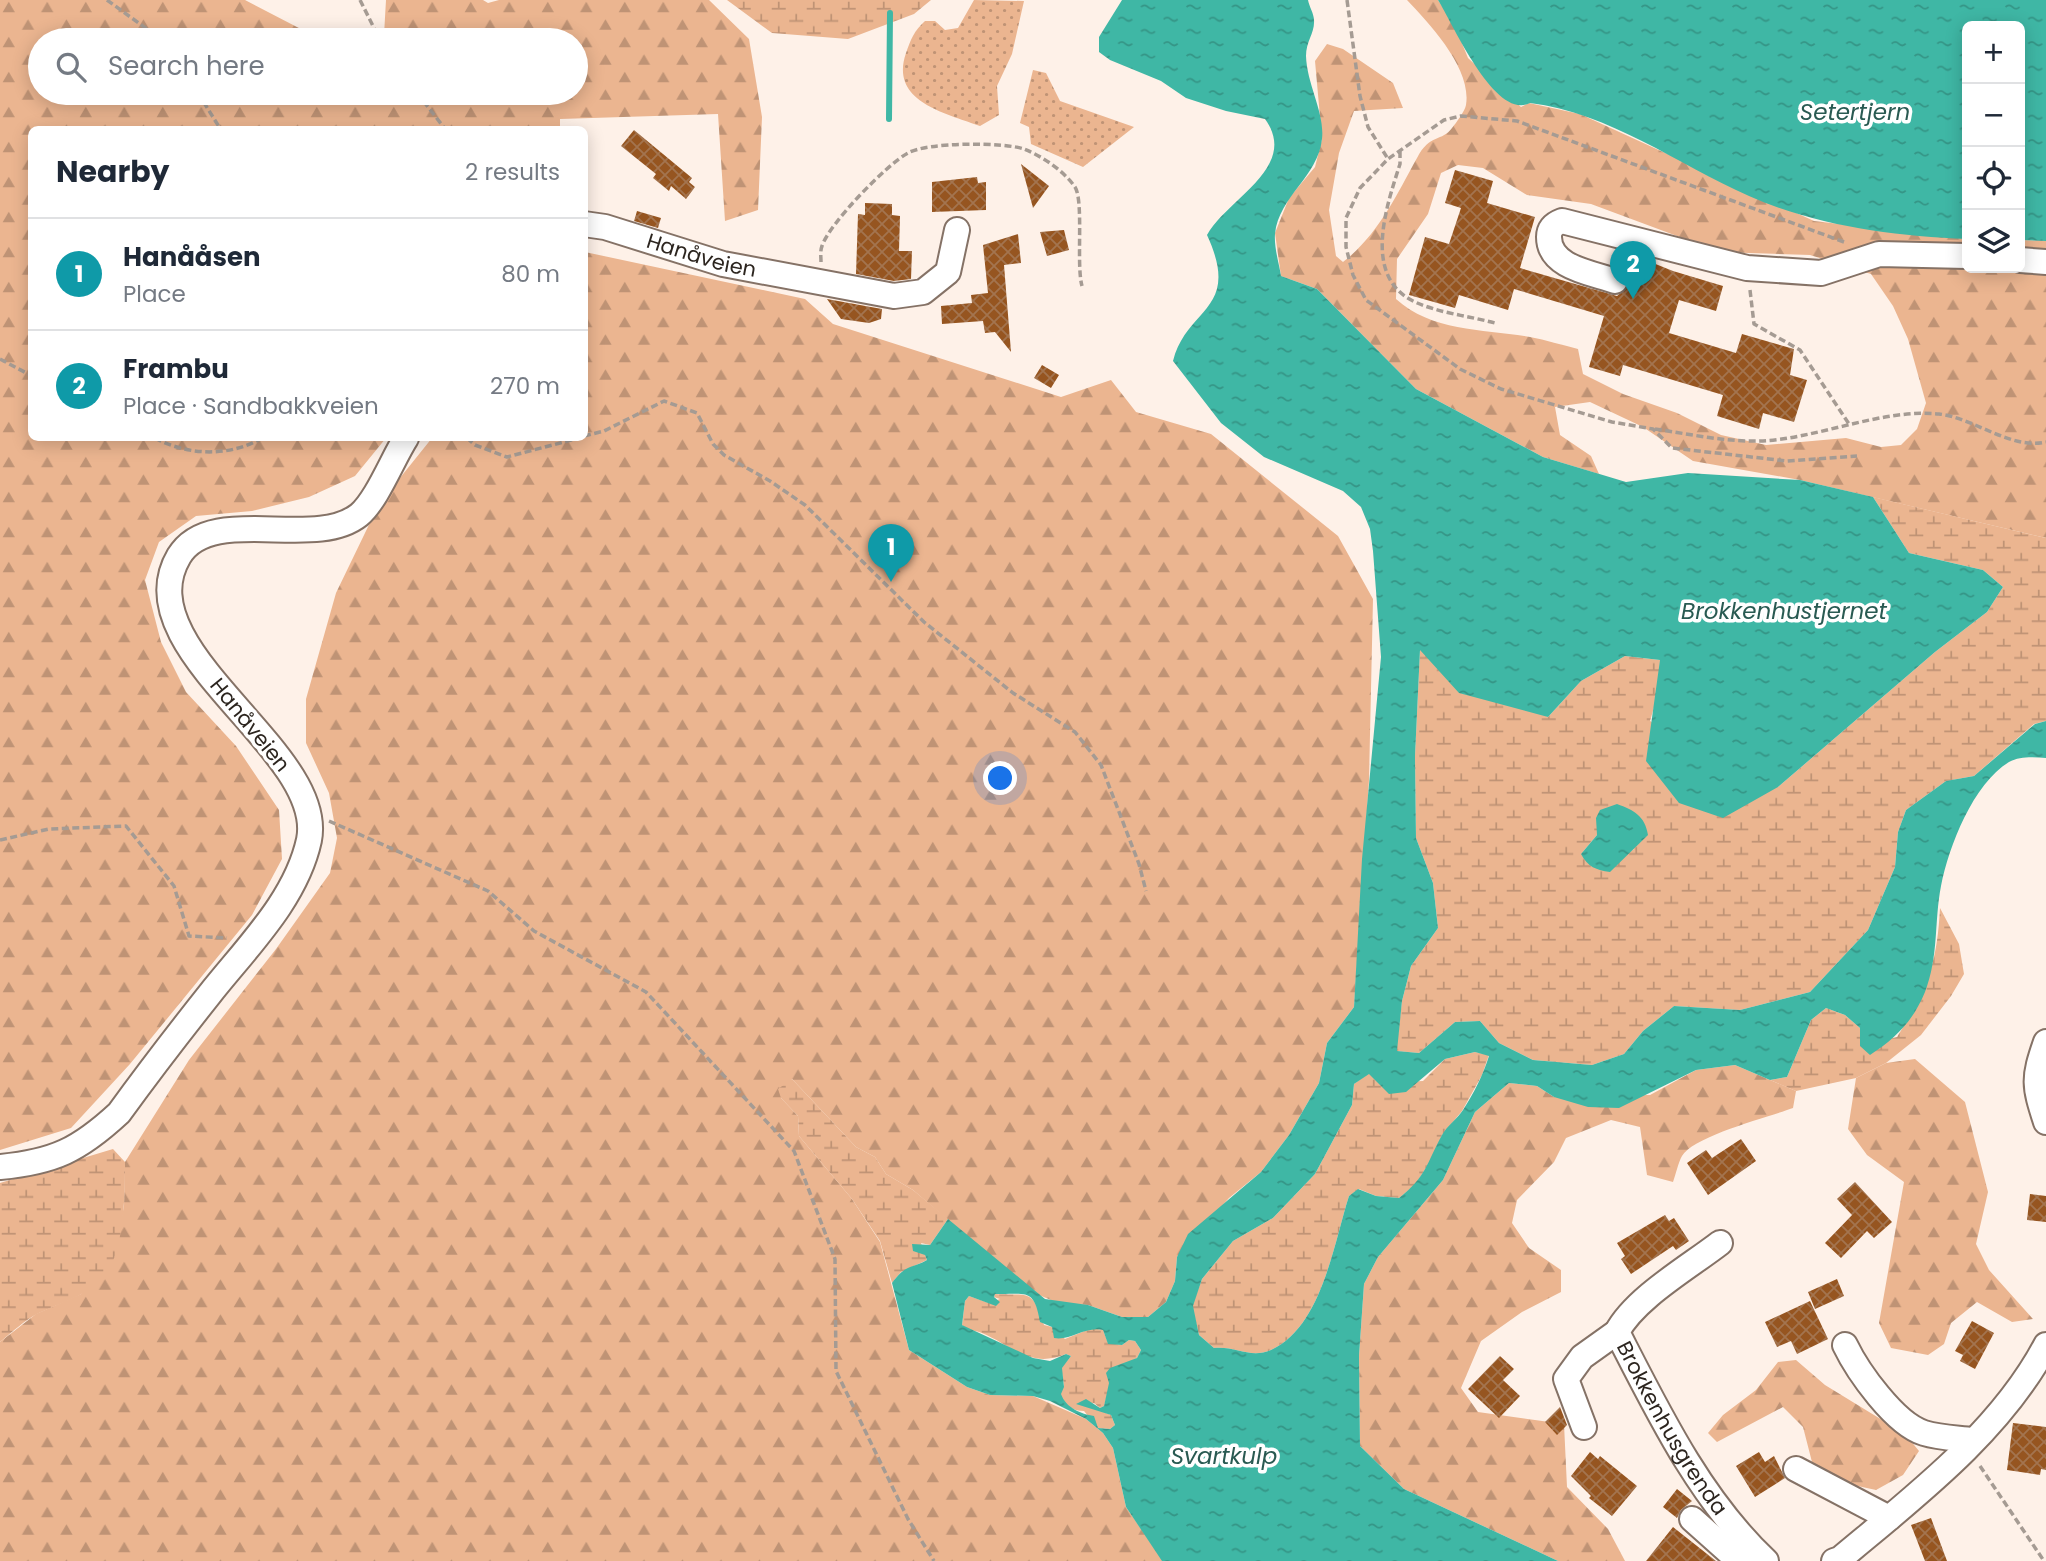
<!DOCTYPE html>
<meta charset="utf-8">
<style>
:root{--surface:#fff;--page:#f2f2f3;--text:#1f2937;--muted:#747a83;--line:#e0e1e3;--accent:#d93025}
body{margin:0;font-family:Poppins,sans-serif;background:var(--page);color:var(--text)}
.controls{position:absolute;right:21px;top:21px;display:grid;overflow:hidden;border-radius:10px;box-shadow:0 4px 18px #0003}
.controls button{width:63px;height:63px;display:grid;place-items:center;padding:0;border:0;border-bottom:2px solid var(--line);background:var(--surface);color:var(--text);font:35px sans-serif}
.you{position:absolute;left:1001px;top:779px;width:24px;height:24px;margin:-18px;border:5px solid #fff;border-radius:50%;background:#1a73e8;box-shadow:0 0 0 10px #1a73e833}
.badge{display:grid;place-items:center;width:46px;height:46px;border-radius:50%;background:var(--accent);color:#fff;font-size:23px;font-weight:700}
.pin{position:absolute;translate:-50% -58px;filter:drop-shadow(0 2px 4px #0008)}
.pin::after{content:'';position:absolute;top:37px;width:24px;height:21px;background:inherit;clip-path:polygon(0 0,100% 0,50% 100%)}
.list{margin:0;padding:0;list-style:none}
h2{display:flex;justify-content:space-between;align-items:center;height:91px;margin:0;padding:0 28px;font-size:30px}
h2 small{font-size:23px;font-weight:400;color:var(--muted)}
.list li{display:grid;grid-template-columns:46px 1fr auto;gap:21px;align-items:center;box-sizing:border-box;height:112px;padding:0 28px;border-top:2px solid var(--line)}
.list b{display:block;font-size:26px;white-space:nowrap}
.list p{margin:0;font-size:23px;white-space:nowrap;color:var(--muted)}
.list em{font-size:23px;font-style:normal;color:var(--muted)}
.icon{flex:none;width:38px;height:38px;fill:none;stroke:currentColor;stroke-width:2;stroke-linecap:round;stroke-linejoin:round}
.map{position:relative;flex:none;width:2046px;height:1561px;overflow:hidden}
.search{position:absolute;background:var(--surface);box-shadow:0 4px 18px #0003;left:28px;top:28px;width:560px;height:77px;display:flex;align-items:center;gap:18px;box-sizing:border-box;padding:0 24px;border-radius:38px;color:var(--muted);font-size:26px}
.panel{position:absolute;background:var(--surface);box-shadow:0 4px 18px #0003;left:28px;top:126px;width:560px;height:315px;border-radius:10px}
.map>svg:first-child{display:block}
</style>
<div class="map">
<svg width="2046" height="1561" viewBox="0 0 2046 1561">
<defs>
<pattern id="grass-dots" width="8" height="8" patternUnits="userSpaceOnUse" patternTransform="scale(1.75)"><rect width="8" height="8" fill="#ebb590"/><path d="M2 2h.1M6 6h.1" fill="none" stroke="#bf9375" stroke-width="1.8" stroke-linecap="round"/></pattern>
<pattern id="forest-firs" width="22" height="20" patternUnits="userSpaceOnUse" patternTransform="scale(1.75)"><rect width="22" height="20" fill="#ebb590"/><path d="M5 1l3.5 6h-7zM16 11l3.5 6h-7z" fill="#bf9375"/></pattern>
<pattern id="wetland-marsh" width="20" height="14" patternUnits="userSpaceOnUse" patternTransform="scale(1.75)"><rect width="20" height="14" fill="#ebb590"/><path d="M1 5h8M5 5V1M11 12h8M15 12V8" fill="none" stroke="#bf9375"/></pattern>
<pattern id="water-ripples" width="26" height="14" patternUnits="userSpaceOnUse" patternTransform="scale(1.75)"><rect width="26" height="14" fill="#3fb7a5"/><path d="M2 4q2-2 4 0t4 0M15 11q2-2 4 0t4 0" fill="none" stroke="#359586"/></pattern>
<pattern id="building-cross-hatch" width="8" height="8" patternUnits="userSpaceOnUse" patternTransform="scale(1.75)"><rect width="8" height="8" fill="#965520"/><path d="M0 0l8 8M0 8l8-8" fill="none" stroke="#a3744f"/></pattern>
</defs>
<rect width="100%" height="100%" fill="#fef1e8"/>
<!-- grass -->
<path fill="url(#grass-dots)" d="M974,0L1024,1L1012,54L997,86L999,115L980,126C946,113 889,102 906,53C911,39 914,31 925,21H935L945,30L958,28Z
M1033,70L1046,73L1060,101L1134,127L1083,167L1031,144L1029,127L1020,123Z"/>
<!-- forest -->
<path fill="url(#forest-firs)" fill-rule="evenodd" d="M0,0H245L322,40H40V93H576V40H378L384,35L386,0H483L488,3L499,0H709L749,39L762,117L758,210L725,221L718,114L560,119V130H32V438H386L355,476L309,497L252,511L196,516L159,542L145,580L161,642L186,692L236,746L279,810L282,859L252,915L130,1064L71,1128L0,1150Z
M1407,0H1438L1455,26L1468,58L1521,107L1529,103L1580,114L1814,221L1967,239V268H2020V240L2046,241V538L1800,480L1693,461L1643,427L1590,402L1555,407L1560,435L1591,456L1599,474L1543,457L1416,389L1317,289L1281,276L1275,233L1289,198L1315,167L1322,139L1315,61L1327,44L1343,49L1393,83L1403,108L1354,111L1339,153L1329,210L1336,256L1343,262C1378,235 1396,196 1417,158C1430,133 1442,142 1452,128C1456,123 1465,111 1466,105C1472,69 1430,24 1407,0ZM1458,165L1483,168L1527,195L1591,204L1720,252L1810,255L1871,274L1893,306L1908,339L1926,403L1917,429L1901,445L1881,447L1846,438L1766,445L1721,435L1677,413L1623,394L1583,374L1578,349C1562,345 1546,340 1530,337C1485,329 1432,332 1396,299L1397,259L1428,214L1441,173Z
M585,252L805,299L833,324L1061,397L1111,380L1136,412L1211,434L1338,536L1373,599L1369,780L1354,1007L1327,1043L1319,1083L1289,1135L1261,1172L1229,1198L1177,1257L1175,1281L1166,1302L1148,1317H1122L1088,1305L1058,1303L1032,1292L913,1190L886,1174L875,1157L856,1147L792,1079L781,1098L798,1116L799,1136L852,1199L880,1242L909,1350L967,1387L990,1395L1033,1396L1086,1419L1103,1433L1113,1448L1126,1507L1163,1561H0V1342L36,1314L81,1294L114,1257L124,1206L125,1162L189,1060L276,949L330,873L337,838L329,793L306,743V699L336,593L379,504L432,438H584Z
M1915,1059L1965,1102L1988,1192L1976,1244L1989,1270L2033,1319L2012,1322L1977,1302L1951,1323L1944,1344L1928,1355L1891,1348L1879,1323L1904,1182L1867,1155L1848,1129L1856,1078L1886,1063Z
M1735,1065L1796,1091L1793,1108C1769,1117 1693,1136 1682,1156C1678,1163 1676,1174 1673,1182L1647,1175L1640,1127L1611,1120L1566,1138L1554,1162L1517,1200L1512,1223L1529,1248L1561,1270V1292L1522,1312L1481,1341L1461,1388L1478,1412L1564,1424L1567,1487L1608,1529L1625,1561H1558L1404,1489L1360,1446L1359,1356L1364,1284L1378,1257L1443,1180L1475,1112L1509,1083L1537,1086L1554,1097L1650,1095L1696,1070Z
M1796,1360L1825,1385L1905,1434L1919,1451L1903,1475L1876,1490L1844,1483L1812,1462L1803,1427L1783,1407L1717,1442L1708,1433L1723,1415L1756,1390L1778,1362Z"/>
<!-- wetland -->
<path fill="url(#wetland-marsh)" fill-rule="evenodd" d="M727,0H931L914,14L848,39L772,33Z
M1873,497L2046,538V721L2034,724L1974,776L1946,781L1906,810L1898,832L1895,867L1868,930L1810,992L1740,1010L1674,1006L1643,1031L1624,1054L1592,1065L1533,1060L1499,1043L1480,1021L1455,1022L1419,1053L1396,1051L1402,1001L1411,966L1438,928L1433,883L1416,838L1415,756L1420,649L1548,717L1581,681L1625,656L1660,660L1659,690L1650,721L1778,787L1935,652L1987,612L2003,587L1983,570L1909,553ZM1597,835L1634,849L1627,854H1581Z
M1940,908L1959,944L1964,974L1951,996L1921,1035L1886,1063L1856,1078L1796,1091L1770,1080L1787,1077L1811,1020L1826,1008L1845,1015L1860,1028V1046L1897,1037C1927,989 1937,965 1940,908Z
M1475,1052L1489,1055L1482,1075L1462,1111L1442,1135L1433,1157L1415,1185L1399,1198L1376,1196L1359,1189L1349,1196C1334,1242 1322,1327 1271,1350C1250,1359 1237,1346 1214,1348L1199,1335L1192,1306L1202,1279L1233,1241L1273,1218L1315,1174L1352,1105L1354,1084L1369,1073L1379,1083L1423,1081L1445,1059Z
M792,1079L856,1147L875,1157L886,1174L913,1190L948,1219L930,1245L921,1243L927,1260L901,1272L892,1283L880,1241L852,1199L799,1136L798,1116L781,1098L778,1089Z
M113,1149L125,1162C125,1193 125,1259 100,1281C83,1297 60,1303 39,1313C25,1320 12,1332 0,1342V1183Z
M995,1294C1030,1296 1032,1288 1044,1325L1052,1327L1065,1339L1092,1328L1103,1330L1108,1343L1122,1345L1129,1340L1135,1341L1141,1350L1137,1358C1112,1373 1112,1380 1104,1406L1100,1408L1094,1403L1086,1405L1111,1415L1115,1425L1110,1429L1098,1428L1084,1411C1072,1411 1065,1405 1060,1394L1064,1385L1061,1368L1071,1356L1066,1354C1030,1369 1013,1346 982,1333C974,1330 969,1331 962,1325L965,1301L969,1296L989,1303L1000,1299L994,1297Z"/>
<!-- water -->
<path fill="url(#water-ripples)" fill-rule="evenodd" d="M1122,0H1308C1309,6 1314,14 1314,20C1315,33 1306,41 1306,56C1307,85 1325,113 1322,139C1318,177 1279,196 1275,234C1274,248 1279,263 1281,276L1317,289L1416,389L1543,457L1626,482L1688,473L1800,480L1873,497L1909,553L1983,570L2003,587L1987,612L1935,652L1778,787L1723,818L1679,803L1646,761L1660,660L1625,656L1581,681L1548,717L1459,693L1420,650L1415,756L1416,838L1433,883L1438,928L1411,966L1402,1001L1397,1051L1419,1053L1455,1022L1480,1021L1499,1043L1533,1060L1592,1065L1624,1054L1643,1031L1674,1006L1740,1010L1810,992L1868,930L1895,867L1898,832L1906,810L1946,781L1974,776L2035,724L2046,721V758C2034,757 2020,756 2009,762C1973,784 1949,846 1941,886C1934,922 1939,956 1925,992C1913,1021 1896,1038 1870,1055L1860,1046V1028L1845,1015L1826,1008L1811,1020L1787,1077L1770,1080L1735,1065L1696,1070L1619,1108L1588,1107L1554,1097L1537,1086L1509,1083L1475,1112L1443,1180L1378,1257L1364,1284L1359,1356L1360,1446L1404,1489L1558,1561H1162L1126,1507L1113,1448L1103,1433L1086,1419L1050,1401L1033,1396L990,1395L967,1387L909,1350L892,1283C907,1263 911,1269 927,1260L925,1255L913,1251L912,1244L930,1245L948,1219L1045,1299L1088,1305L1122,1317H1148L1166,1302L1175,1281L1177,1257L1188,1234L1261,1172L1289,1135L1319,1083L1327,1043L1354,1007L1362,859L1381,657L1373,551L1370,529L1361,507L1343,491L1264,457L1221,423L1173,361C1187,306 1242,311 1207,235C1227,199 1300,167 1265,119L1226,111L1186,98L1161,81L1110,60L1099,52V37ZM1475,1052L1489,1056C1483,1075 1474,1093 1463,1110C1457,1119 1447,1126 1442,1135C1426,1164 1427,1176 1399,1198L1376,1196L1358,1189L1349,1196C1334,1242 1322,1327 1271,1350C1250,1359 1237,1346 1214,1348L1199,1335L1193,1306L1202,1279L1233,1241L1273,1218L1315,1174L1352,1105L1354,1084L1369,1074L1389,1094L1406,1092L1445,1059ZM995,1294C1026,1295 1034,1287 1040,1322L1052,1327L1054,1338C1071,1341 1085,1326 1103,1330L1108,1344L1122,1345L1129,1340L1135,1341L1141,1350L1137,1358L1110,1368L1106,1373L1109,1383L1104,1406L1100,1408L1086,1399L1076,1404L1111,1415L1115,1425L1110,1429L1098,1428L1094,1416C1081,1414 1066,1408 1061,1394L1064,1387L1062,1368L1071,1356L1066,1354L1050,1361L1033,1358L962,1325L965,1301L969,1296L996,1306L1000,1302L994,1297Z
M1438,0H2046V241L2020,240V26H1967V239C1893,236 1817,226 1749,196C1677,164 1610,113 1530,103C1495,121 1453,24 1438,0Z
M1617,804C1634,810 1645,816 1648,835L1610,872C1596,870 1588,867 1581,854L1597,835L1596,818L1600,810Z"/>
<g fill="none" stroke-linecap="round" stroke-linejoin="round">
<!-- stream -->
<path stroke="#3fb7a5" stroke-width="6" d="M889,119L890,13"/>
</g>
<!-- building -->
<path fill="url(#building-cross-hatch)" d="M634,130L692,178L689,182L695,187L686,199L671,186L669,191L653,178L656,174L621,146Z
M1021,164L1049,186L1033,208Z
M1455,170L1493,181L1487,203L1535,217L1520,268L1617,296L1629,286V277L1622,268L1628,270L1632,254L1654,260L1653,263L1673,271L1723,286L1716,311L1679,300L1669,333L1736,353L1742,334L1794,349L1790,375L1807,380L1794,422L1763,413L1759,429L1717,416L1723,395L1623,365L1620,376L1589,367L1604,316L1514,289L1508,310L1459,295L1455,308L1409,295L1425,237L1449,244L1461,208L1445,203Z
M977,177L978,183L986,182V210L932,212V182Z
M865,203L892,204V215L900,216L899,251H912L911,279L894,281L856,274L858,214L865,215Z
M637,211L661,218L658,228L634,221Z
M1064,230L1069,250L1047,256L1040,232Z
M1018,234L1021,263L1004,265L1011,352L995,332L985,333L983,321L942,324L941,306L972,303L971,295L988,293L983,245Z
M827,299L882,309L881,319L869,323L841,319Z
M1042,365L1059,375L1051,388L1034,378Z
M1741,1139L1756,1161L1708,1195L1687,1163L1706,1150L1712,1158Z
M1855,1182L1892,1222L1874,1238L1867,1231L1841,1258L1825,1243L1852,1215L1837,1199Z
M2030,1194L2046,1196V1222L2027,1220Z
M1665,1215L1669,1221L1674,1218L1689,1241L1676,1250L1673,1246L1631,1274L1621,1259L1625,1256L1617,1243Z
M1837,1279L1844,1296L1815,1309L1808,1292Z
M1810,1301L1828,1339L1797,1354L1791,1341L1777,1347L1765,1322Z
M1972,1321L1994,1333L1975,1369L1960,1361L1963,1355L1955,1351Z
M1500,1356L1514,1369L1503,1380L1520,1396L1499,1418L1468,1389Z
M1560,1407L1567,1425L1557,1435L1545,1422Z
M2013,1423L2046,1427V1470L2041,1469L2040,1475L2007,1470Z
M1590,1452L1598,1459L1600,1456L1637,1486L1612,1516L1589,1498L1591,1496L1571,1476Z
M1759,1452L1765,1462L1774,1456L1785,1478L1755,1497L1736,1466Z
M1677,1489L1692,1501L1681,1510L1677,1518L1663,1507Z
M1931,1518L1947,1561H1925L1911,1525Z
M1673,1527L1716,1561H1646Z"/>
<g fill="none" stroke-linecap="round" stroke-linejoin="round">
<defs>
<g id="minor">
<path id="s1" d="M584,224L605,227L723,264L894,296L923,292L948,272L957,230"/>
<path d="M2020,260L2046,262"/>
<path d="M1615,281C1593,273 1549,268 1549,237C1549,228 1554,224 1562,221L1747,268L1821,273L1879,254L1967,256"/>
<path d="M2046,1042C2033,1079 2034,1085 2046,1122"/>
<path d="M0,1167C54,1162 79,1150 119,1113C148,1073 178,1034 209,995C246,948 296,900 309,840C327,750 123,650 179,556C211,503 314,551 359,515C377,500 393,458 406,438"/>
<path id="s2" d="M1720,1243C1689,1267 1635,1298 1617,1332C1658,1412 1700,1499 1766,1561"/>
<path d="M1845,1345C1858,1372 1895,1424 1924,1433C1940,1438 1957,1438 1973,1440"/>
<path d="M1584,1427L1566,1379L1582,1357L1617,1332"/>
<path d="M1796,1469L1889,1518"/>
<path d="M1692,1519L1739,1561"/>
<path d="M1834,1561L1840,1559C1914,1497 2000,1432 2046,1345"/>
</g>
</defs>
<!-- minor casing -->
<use href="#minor" stroke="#857266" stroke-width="28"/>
<!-- path -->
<path stroke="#a59b93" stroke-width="3.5" stroke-dasharray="7 3.5" stroke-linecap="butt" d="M107,0L162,40
M360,0L380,40
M1347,0L1360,96L1368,127L1388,159
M198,93L221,130
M417,93L446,130
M1400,151V164C1387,205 1361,277 1415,302C1439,313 1469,316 1495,323
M1844,242L1517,121L1461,116L1444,120L1388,159L1360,188L1346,218V247L1353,275L1366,300L1460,369L1501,389L1612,422L1653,429L1672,448L1787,461L1857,456
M821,262C821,257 820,251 822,246C829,224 887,164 908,153C927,142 1003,142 1024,149C1042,156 1064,171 1075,187C1084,201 1076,265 1082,286
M1750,290L1754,324L1800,350L1849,424
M0,359L32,376
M1655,429C1689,434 1725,442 1760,441C1817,439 1883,408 1939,414C1975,418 2010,450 2046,442
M584,436L604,431L664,401L697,413L713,444L724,455L770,481L805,505L924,622L1013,693L1075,732L1101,765L1139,864L1146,891
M155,438C188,456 230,457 262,438
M467,438L475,445L507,457L579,438
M329,821L488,891L534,931L646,992L794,1151L835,1259L836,1371L908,1519L934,1561
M0,840L49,829L126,826L174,886L189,936L227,938
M1980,1466L2044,1561"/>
<!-- minor -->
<use href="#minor" stroke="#fff" stroke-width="24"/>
</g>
<g text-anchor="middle" stroke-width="7" stroke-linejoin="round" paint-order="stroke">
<!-- street labels -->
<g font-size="21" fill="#2c251f" stroke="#fff">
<text dy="7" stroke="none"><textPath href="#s1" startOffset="122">Hanåveien</textPath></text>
<text transform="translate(250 725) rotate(51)" y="7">Hanåveien</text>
<text dy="7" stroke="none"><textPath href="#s2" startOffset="248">Brokkenhusgrenda</textPath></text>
</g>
<!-- water labels -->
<g font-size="23" font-style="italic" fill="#295a52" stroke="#fff">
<text x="1855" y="120">Setertjern</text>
<text x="1784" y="619">Brokkenhustjernet</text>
<text x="1224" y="1464">Svartkulp</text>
</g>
</g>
</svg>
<div class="controls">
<button>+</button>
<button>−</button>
<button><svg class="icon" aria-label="locate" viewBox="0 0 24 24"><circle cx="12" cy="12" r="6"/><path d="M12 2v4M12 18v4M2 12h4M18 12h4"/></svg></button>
<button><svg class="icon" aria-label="layers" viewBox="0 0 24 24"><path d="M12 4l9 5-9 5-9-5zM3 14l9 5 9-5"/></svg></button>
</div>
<div class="you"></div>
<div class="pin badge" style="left:891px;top:582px;background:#0f9aa8">1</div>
<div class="pin badge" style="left:1633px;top:299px;background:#0f9aa8">2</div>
<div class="search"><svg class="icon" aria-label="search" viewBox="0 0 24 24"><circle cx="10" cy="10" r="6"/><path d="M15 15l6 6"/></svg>Search here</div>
<section class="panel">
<h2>Nearby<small>2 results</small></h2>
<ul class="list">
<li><span class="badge" style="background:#0f9aa8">1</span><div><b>Hanååsen</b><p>Place</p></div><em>80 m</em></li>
<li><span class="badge" style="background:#0f9aa8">2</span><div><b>Frambu</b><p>Place · Sandbakkveien</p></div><em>270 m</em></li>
</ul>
</section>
</div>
